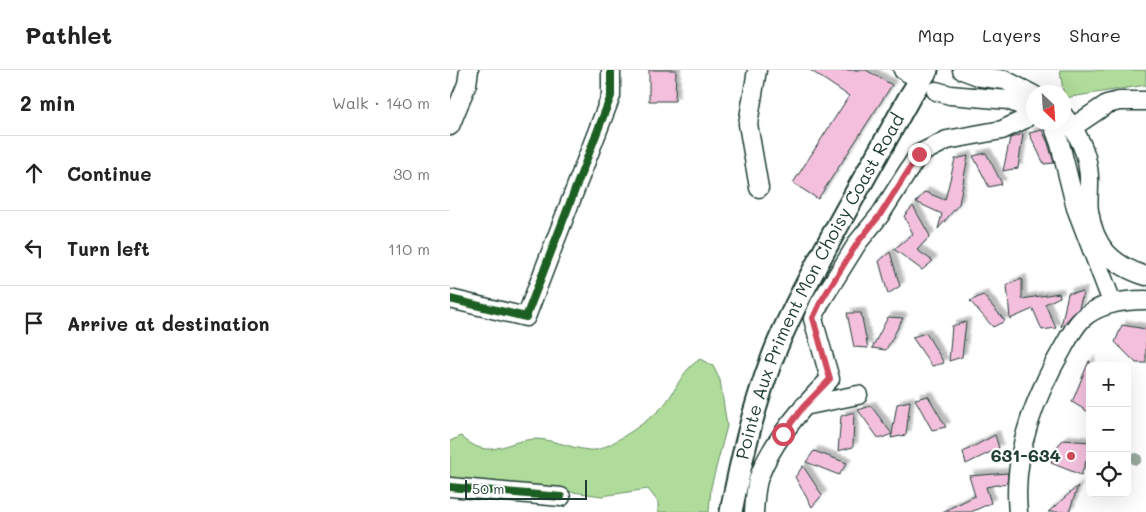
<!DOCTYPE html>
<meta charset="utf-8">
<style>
:root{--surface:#fff;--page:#f6f6f6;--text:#222;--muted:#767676;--line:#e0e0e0}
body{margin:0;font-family:Mali,sans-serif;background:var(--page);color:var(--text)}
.controls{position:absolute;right:15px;bottom:15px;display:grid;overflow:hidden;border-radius:8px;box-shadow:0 5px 20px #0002}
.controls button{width:45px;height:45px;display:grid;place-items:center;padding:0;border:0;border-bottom:1px solid var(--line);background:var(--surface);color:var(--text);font:25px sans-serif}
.compass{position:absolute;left:576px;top:15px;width:45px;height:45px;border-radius:50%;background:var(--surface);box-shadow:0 5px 20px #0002;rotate:155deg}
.scale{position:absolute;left:15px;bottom:12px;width:122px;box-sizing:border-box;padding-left:5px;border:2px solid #1f3d34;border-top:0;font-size:14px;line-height:18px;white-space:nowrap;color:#1f3d34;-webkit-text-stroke:4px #fff;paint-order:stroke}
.stop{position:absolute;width:15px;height:15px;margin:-11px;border:4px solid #d1495b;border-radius:50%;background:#fff}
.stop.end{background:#d1495b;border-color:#fff;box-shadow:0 1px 5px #0008}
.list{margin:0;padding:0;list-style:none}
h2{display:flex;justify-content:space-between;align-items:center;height:65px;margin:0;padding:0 20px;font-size:21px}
h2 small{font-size:16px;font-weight:400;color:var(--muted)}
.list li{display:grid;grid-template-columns:32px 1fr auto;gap:15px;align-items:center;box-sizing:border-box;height:75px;padding:0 20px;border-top:1px solid var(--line)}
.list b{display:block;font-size:19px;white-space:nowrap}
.list em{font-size:16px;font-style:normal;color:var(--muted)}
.icon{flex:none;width:28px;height:28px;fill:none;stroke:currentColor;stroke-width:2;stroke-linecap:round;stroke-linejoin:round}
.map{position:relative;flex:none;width:696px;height:442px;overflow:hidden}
header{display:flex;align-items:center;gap:30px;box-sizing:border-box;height:70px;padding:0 25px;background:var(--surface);border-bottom:1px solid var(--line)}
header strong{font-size:24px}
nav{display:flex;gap:28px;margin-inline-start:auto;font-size:18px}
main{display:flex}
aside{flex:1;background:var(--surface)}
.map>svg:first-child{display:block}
</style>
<header>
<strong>Pathlet</strong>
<nav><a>Map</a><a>Layers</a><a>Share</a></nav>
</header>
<main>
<aside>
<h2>2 min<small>Walk · 140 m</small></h2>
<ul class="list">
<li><svg class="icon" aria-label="ahead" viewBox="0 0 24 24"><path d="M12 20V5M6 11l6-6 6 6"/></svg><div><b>Continue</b></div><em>30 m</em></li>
<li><svg class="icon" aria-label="left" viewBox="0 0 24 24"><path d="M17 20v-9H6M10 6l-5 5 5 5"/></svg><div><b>Turn left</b></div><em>110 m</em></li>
<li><svg class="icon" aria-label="arrive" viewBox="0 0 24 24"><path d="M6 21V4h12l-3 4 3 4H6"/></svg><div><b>Arrive at destination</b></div></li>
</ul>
</aside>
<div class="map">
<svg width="696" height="442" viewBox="0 0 696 442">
<defs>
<filter id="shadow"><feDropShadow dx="4.5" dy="-4.5" stdDeviation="1" flood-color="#0004"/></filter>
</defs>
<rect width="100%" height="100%" fill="#fff"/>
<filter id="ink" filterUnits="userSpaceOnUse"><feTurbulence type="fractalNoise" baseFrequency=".02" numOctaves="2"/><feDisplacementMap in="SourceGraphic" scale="10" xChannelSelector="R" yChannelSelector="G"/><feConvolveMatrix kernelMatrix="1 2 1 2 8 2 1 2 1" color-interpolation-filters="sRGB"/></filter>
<g filter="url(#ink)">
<!-- green -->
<path fill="#afdc9a" stroke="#678c67" d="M610,0H696V15L614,28Z
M250,289L263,296L270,310L277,356L261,417L259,442H208V432L198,419L152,426L71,415L0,414V371L11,366C40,393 54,370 86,369C103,369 131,382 146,380C161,377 203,348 213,336C228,319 229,303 250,289Z"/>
<!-- building -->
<path fill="#f3bfdd" stroke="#1f3d34" filter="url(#shadow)" d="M199,0H226L225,31H199Z
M360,0H416L442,15L368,129L343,113L399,26Z
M592,60L598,73L604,93L594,94L579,63Z
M573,64L568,98L553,101L560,68Z
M536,83L544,98L552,114L539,117L523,86Z
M518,86L509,134L488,159L492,144L466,132L475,122L495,130L505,89Z
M463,136L480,166L467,180L483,191L472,200L444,179L463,164L454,146Z
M440,182L450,216L438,224L429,191Z
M572,209V229L609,223L610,227L595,234L606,258L592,260L583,239L560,249L557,215Z
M633,222L629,238L611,257L618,223Z
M533,225L555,251L543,257L520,231Z
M397,243H411L418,278L404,277Z
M438,247L453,248L436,280L422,278Z
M516,252L512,287L499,291L502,256Z
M672,255L696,259V293H686L665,272Z
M476,263L494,293L482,296L462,267Z
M639,291H640V343L622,332Z
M478,326L496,357L482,360L465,329Z
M460,331L456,365L441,368L442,364L429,369L408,340L421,336L442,364L447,334Z
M404,342L403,377L388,381L391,346Z
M545,365L549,378L516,394L513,382Z
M613,370L640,372V393L636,391L631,405L601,393L604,380Z
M364,381L397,393L389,405L356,392Z
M353,396L372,425L362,437L345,407Z
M558,403L557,413L536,417L541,433L521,442H492L525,426L519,406Z
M628,416L619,442H598Z"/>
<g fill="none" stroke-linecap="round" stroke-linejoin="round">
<defs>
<path id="minor" d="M307,0L298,54L309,118
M453,0L464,6
M512,0L531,7L555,10L584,25
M486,21L500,25L558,30L584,41
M614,46C625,60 636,79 638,98C641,112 637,127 639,141C644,177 662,195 696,206
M602,52L610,74L626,138L662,232
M0,56L17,14L19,0
M623,57L657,34L669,31H696
M0,229L76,247L161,26V0
M354,336L408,325
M0,417L111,427
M304,442C305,431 305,418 309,407C322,371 353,336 380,309L363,249L370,233L408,172L430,145L469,84L497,70L552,60L575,49L581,40
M568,442C562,384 584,328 613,278C618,269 624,257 632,249C649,233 674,230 696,230"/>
<g id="major">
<path id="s1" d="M281,442C294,376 310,308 340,247C376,172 419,101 459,28L477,0"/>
</g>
</defs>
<!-- minor casing -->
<use href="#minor" stroke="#1f3d34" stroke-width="21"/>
<!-- major casing -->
<use href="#major" stroke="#1f3d34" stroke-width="25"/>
<!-- minor -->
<use href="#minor" stroke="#fff" stroke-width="18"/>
<!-- major -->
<use href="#major" stroke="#fff" stroke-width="21"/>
<defs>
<path id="cycleway" d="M0,229L76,247L161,26V0
M0,417L111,427"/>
</defs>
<!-- cycleway casing -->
<use href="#cycleway" stroke="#fff" stroke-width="11"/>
<!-- cycleway -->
<use href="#cycleway" stroke="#1b5e20" stroke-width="8"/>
</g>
<!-- trees -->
<circle fill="#98aa9e" cx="686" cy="389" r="6"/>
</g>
<g fill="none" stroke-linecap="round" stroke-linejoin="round" filter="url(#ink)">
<!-- route -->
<path stroke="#d1495b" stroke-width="6" d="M333,364L354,336L380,309L363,248L370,233L408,172L430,145L469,84"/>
</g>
<!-- markers -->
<circle fill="#d1495b" stroke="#fff" stroke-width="2" cx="621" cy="386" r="5"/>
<g text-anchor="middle" stroke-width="4.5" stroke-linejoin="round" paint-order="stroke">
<!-- street labels -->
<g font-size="18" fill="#1f3d34" stroke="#fff">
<text dy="6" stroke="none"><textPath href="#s1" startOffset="244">Pointe Aux Priment Mon Choisy Coast Road</textPath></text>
</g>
<!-- poi labels -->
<g font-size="18" font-weight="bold" fill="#1f3d34" stroke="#fff" text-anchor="end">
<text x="611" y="392">631-634</text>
</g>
</g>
</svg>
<div class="controls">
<button>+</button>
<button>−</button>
<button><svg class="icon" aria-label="locate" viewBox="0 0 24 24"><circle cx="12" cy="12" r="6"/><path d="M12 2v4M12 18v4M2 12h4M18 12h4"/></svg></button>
</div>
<svg class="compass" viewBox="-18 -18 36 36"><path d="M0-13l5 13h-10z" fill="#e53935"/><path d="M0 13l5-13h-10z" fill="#767676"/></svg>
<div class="scale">50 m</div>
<div class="stop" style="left:333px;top:364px"></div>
<div class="stop end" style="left:469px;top:84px"></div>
</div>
</main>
